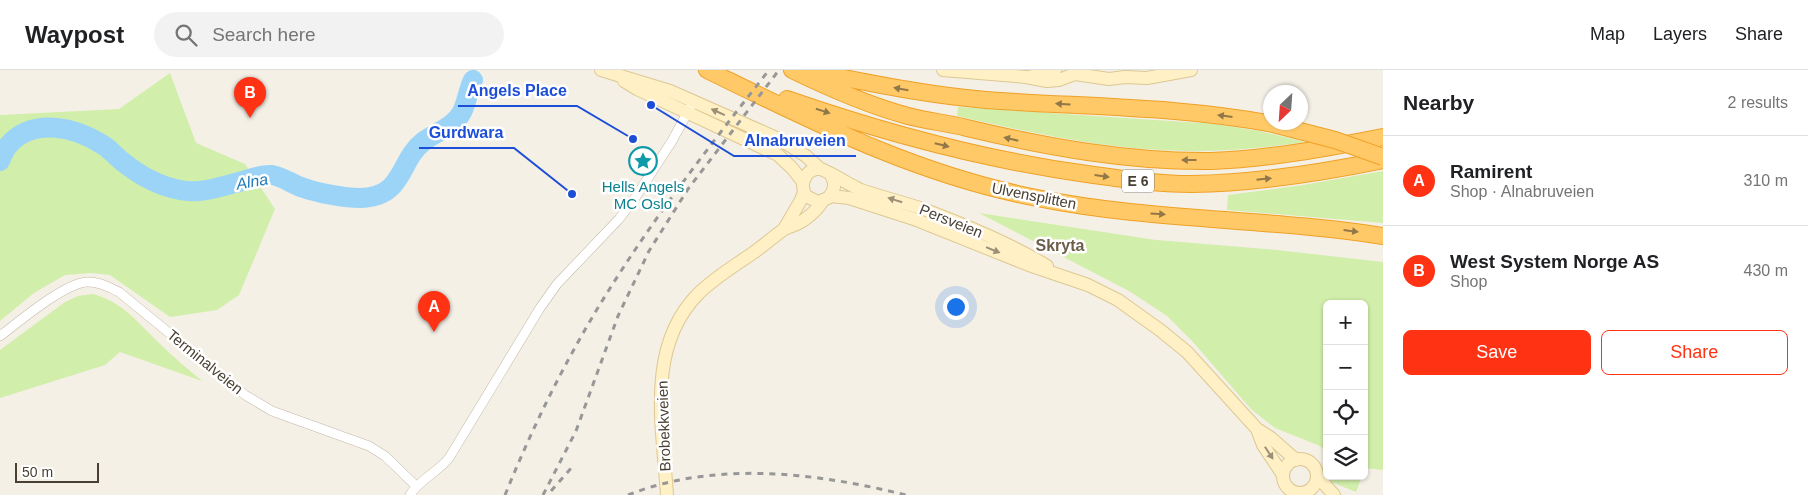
<!DOCTYPE html>
<meta charset="utf-8">
<style>
:root{--surface:#fff;--page:#f2f2f2;--text:#202124;--muted:#757577;--line:#e0e0e0;--accent:#ff3213}
body{margin:0;font-family:Helvetica,sans-serif;background:var(--page);color:var(--text)}
.controls{position:absolute;right:15px;bottom:15px;display:grid;overflow:hidden;border-radius:8px;box-shadow:0 1px 4px #0004}
.controls button{width:45px;height:45px;display:grid;place-items:center;padding:0;border:0;border-bottom:1px solid var(--line);background:var(--surface);color:var(--text);font:25px sans-serif}
.compass{position:absolute;left:1263px;top:15px;width:45px;height:45px;border-radius:50%;background:var(--surface);box-shadow:0 1px 4px #0004;rotate:205deg}
.scale{position:absolute;left:15px;bottom:12px;width:84px;box-sizing:border-box;padding-left:5px;border:2px solid #494034;border-top:0;font-size:14px;line-height:18px;white-space:nowrap;color:#494034;-webkit-text-stroke:4px #fff;paint-order:stroke}
.you{position:absolute;left:955px;top:236px;width:18px;height:18px;margin:-12px;border:4px solid #fff;border-radius:50%;background:#1a73e8;box-shadow:0 0 0 8px #1a73e833}
.badge{display:grid;place-items:center;width:32px;height:32px;border-radius:50%;background:var(--accent);color:#fff;font-size:16px;font-weight:700}
.pin{position:absolute;translate:-50% -41px;filter:drop-shadow(0 1px 2px #0008)}
.pin::after{content:'';position:absolute;top:26px;width:18px;height:15px;background:inherit;clip-path:polygon(0 0,100% 0,50% 100%)}
.list{margin:0;padding:0;list-style:none}
h2{display:flex;justify-content:space-between;align-items:center;height:65px;margin:0;padding:0 20px;font-size:21px}
h2 small{font-size:16px;font-weight:400;color:var(--muted)}
.list li{display:grid;grid-template-columns:32px 1fr auto;gap:15px;align-items:center;box-sizing:border-box;height:90px;padding:0 20px;border-top:1px solid var(--line)}
.list b{display:block;font-size:19px;white-space:nowrap}
.list p{margin:0;font-size:16px;white-space:nowrap;color:var(--muted)}
.list em{font-size:16px;font-style:normal;color:var(--muted)}
.actions{display:flex;gap:10px;padding:15px 20px}
.actions a{flex:1;padding:11px 0;border:1px solid var(--accent);border-radius:8px;text-align:center;font-size:18px;color:var(--accent)}
.actions .main{background:var(--accent);color:#fff}
.icon{flex:none;width:28px;height:28px;fill:none;stroke:currentColor;stroke-width:2;stroke-linecap:round;stroke-linejoin:round}
.map{position:relative;flex:none;width:1383px;height:425px;overflow:hidden}
header{display:flex;align-items:center;gap:30px;box-sizing:border-box;height:70px;padding:0 25px;background:var(--surface);border-bottom:1px solid var(--line)}
header strong{font-size:24px}
nav{display:flex;gap:28px;margin-inline-start:auto;font-size:18px}
.search{width:350px;height:45px;background:var(--page);display:flex;align-items:center;gap:12px;box-sizing:border-box;padding:0 18px;border-radius:28px;color:var(--muted);font-size:19px}
main{display:flex}
aside{flex:1;background:var(--surface)}
.map>svg:first-child{display:block}
</style>
<header>
<strong>Waypost</strong>
<div class="search"><svg class="icon" aria-label="search" viewBox="0 0 24 24"><circle cx="10" cy="10" r="6"/><path d="M15 15l6 6"/></svg>Search here</div>
<nav><a>Map</a><a>Layers</a><a>Share</a></nav>
</header>
<main>
<div class="map">
<svg width="1383" height="425" viewBox="0 0 1383 425">
<rect width="100%" height="100%" fill="#f5f0e6"/>
<!-- green -->
<path fill="#d1eeaa" d="M170,3L196,73L245,94L275,139L239,225L217,240L170,247L110,205L91,203L65,205L34,223L0,251V45L119,39Z
M958,37L1215,54L1259,61L1306,72C1267,77 1226,82 1186,81C1109,80 1032,63 957,46Z
M1383,101V153L1227,140L1228,125L1303,115Z
M979,143L1156,170L1277,180L1383,192V400L1365,398L1364,399V234H1327V384L1320,376L1275,358L1251,339L1193,272L1167,246L1129,221Z
M93,224C124,233 136,251 158,272C172,286 187,298 202,311L120,282L105,295L0,328V280L65,232L78,226Z
M1331,406H1362L1356,422L1331,412Z"/>
<g fill="none" stroke-linecap="round" stroke-linejoin="round">
<!-- river -->
<path stroke="#9cd4f8" stroke-width="20" d="M0,91C2,86 4,81 7,77C31,46 75,57 103,75C110,79 116,87 123,92C139,105 159,116 180,120C199,124 221,117 239,112C250,109 261,104 272,105C284,107 293,115 304,118C318,123 345,128 360,128C405,127 398,91 424,71C436,62 454,57 462,42C467,32 468,20 473,10"/>
<defs>
<path id="street" d="M0,266C20,251 62,215 86,212C98,211 108,217 119,222L245,325L272,341L369,376L385,386L416,416
M410,425C420,409 438,402 449,388L540,238L557,214L619,149L635,128L672,71L690,38"/>
<path id="secondary" d="M601,0L670,21L781,70L806,86L820,99
M943,0L1026,7L1047,11L1059,10L1075,4L1109,9L1125,7L1147,8L1191,0
M1029,7L1055,0
M624,11L637,19L778,85L792,98L803,112
M831,105C836,113 835,121 828,128L818,132L806,126C799,115 805,98 820,99C827,100 851,116 861,120C881,127 902,132 923,139C963,154 1011,174 1047,196
M831,126L849,128L914,149L1029,195L1088,215L1118,230L1160,260L1187,282L1257,359L1271,368L1296,390
M784,159L801,130L804,122
M1257,359L1263,375L1283,405
M1283 406a17 17 0 1 1 34 0a17 17 0 1 1-34 0Z
M1318,407L1334,425
M667,425C663,358 645,278 698,224C714,208 734,196 753,183C763,176 773,167 783,160C787,157 793,156 797,154C807,149 816,141 823,131"/>
<path id="highway" d="M707,0C816,53 917,105 1037,128C1151,151 1268,148 1383,166
M792,0C829,18 867,35 908,46C927,51 948,53 967,58C1047,77 1128,92 1211,91C1269,89 1326,78 1383,67
M807,1C866,12 925,25 986,30C1082,37 1178,36 1273,54
M787,29C885,63 985,90 1087,104C1122,109 1157,114 1192,114C1257,113 1320,103 1383,90"/>
</defs>
<!-- street casing -->
<use href="#street" stroke="#c2b8a8" stroke-width="10"/>
<!-- secondary casing -->
<use href="#secondary" stroke="#ddc893" stroke-width="14"/>
<!-- highway casing -->
<use href="#highway" stroke="#efa126" stroke-width="18"/>
<!-- street -->
<use href="#street" stroke="#fff" stroke-width="9"/>
<!-- secondary -->
<use href="#secondary" stroke="#fff0c6" stroke-width="12"/>
<!-- highway -->
<use href="#highway" stroke="#ffc967" stroke-width="16"/>
<!-- rail -->
<path stroke="#979797" stroke-width="3" stroke-dasharray="6 6" stroke-linecap="butt" d="M551,421L573,396
M505,425C535,351 571,279 614,212C661,138 715,69 769,0
M543,425L576,361L618,246L649,181L688,119L779,0
M628,425C716,390 817,403 906,425"/>
<defs>
<path id="highway-bridge" d="M1273,54L1335,70L1383,87"/>
</defs>
<!-- highway-bridge casing -->
<use href="#highway-bridge" stroke="#efa126" stroke-width="18" stroke-linecap="butt"/>
<!-- highway-bridge -->
<use href="#highway-bridge" stroke="#ffc967" stroke-width="16"/>
</g>
<!-- one-way arrows -->
<defs><path id="oneway-solid" d="M-6-.8H1V-3.2L6.5 0L1 3.2V.8H-6Z" transform="scale(1.25)"/></defs>
<g fill="#927748">
<use href="#oneway-solid" transform="translate(901 19) rotate(-170)"/>
<use href="#oneway-solid" transform="translate(1063 34) rotate(-177)"/>
<use href="#oneway-solid" transform="translate(823 41) rotate(18)"/>
<use href="#oneway-solid" transform="translate(1225 46) rotate(-173)"/>
<use href="#oneway-solid" transform="translate(1011 69) rotate(-167)"/>
<use href="#oneway-solid" transform="translate(942 75) rotate(14)"/>
<use href="#oneway-solid" transform="translate(1189 90) rotate(-180)"/>
<use href="#oneway-solid" transform="translate(1102 106) rotate(8)"/>
<use href="#oneway-solid" transform="translate(1264 109) rotate(-6)"/>
<use href="#oneway-solid" transform="translate(1158 144) rotate(4)"/>
<use href="#oneway-solid" transform="translate(1351 161) rotate(7)"/>
</g>
<g fill="#9b8f76">
<use href="#oneway-solid" transform="translate(718 42) rotate(-156)"/>
<use href="#oneway-solid" transform="translate(895 130) rotate(-163)"/>
<use href="#oneway-solid" transform="translate(993 180) rotate(22)"/>
<use href="#oneway-solid" transform="translate(1269 383) rotate(57)"/>
</g>
<!-- icons -->
<defs>
<symbol id="sight-ring" viewBox="-11 -11 22 22"><circle r="9.5" fill="#fff" stroke="#0f9aa8" stroke-width="1.5"/><path d="M0-6L1.8-2.2L6-1.7L2.9 1.2L3.7 5.4L0 3.3L-3.7 5.4L-2.9 1.2L-6-1.7L-1.8-2.2Z" fill="#0f9aa8"/></symbol>
</defs>
<g fill-rule="evenodd">
<use href="#sight-ring" x="627" y="75" width="32" height="32"/>
</g>
<g text-anchor="middle" stroke-width="5" stroke-linejoin="round" paint-order="stroke">
<!-- shield labels -->
<rect fill="#fff" stroke="#807971" stroke-width="1" x="1122" y="99.5" width="32" height="23" rx="4"/>
<g font-size="14" font-weight="bold" fill="#494034">
<text x="1138" y="116">E 6</text>
</g>
<!-- culture labels -->
<g font-size="15" fill="#0d838f" stroke="#fff">
<text x="643" y="122">Hells Angels<tspan x="643" dy="17">MC Oslo</tspan></text>
</g>
<!-- street labels -->
<g font-size="15" fill="#494034" stroke="#fff">
<text transform="translate(1034 126) rotate(11)" y="5">Ulvensplitten</text>
<text transform="translate(951 151) rotate(22)" y="5">Persveien</text>
<text transform="translate(205 292) rotate(39)" y="5">Terminalveien</text>
<text transform="translate(664 356) rotate(-92)" y="5">Brobekkveien</text>
</g>
<!-- water labels -->
<g font-size="16" font-style="italic" fill="#207bb8" stroke="#fff">
<text transform="translate(252 111) rotate(-10)" y="6">Alna</text>
</g>
<!-- neighbourhood labels -->
<g font-size="16" font-weight="bold" fill="#6d5e4a" stroke="#fff">
<text x="1060" y="181">Skryta</text>
</g>
</g>
<!-- callouts -->
<path fill="none" stroke="#1d4ed8" stroke-width="2" d="M633 69L577 36H458M572 124L514 78H419M651 35L734 86H856"/>
<g fill="#1d4ed8" stroke="#fff" stroke-width="2">
<circle cx="633" cy="69" r="5"/>
<circle cx="572" cy="124" r="5"/>
<circle cx="651" cy="35" r="5"/>
</g>
<g font-size="16" text-anchor="middle" font-weight="bold" fill="#1d4ed8" stroke="#fff" stroke-width="5" stroke-linejoin="round" paint-order="stroke">
<text x="517" y="26">Angels Place</text>
<text x="466" y="68">Gurdwara</text>
<text x="795" y="76">Alnabruveien</text>
</g>
</svg>
<div class="controls">
<button>+</button>
<button>−</button>
<button><svg class="icon" aria-label="locate" viewBox="0 0 24 24"><circle cx="12" cy="12" r="6"/><path d="M12 2v4M12 18v4M2 12h4M18 12h4"/></svg></button>
<button><svg class="icon" aria-label="layers" viewBox="0 0 24 24"><path d="M12 4l9 5-9 5-9-5zM3 14l9 5 9-5"/></svg></button>
</div>
<svg class="compass" viewBox="-18 -18 36 36"><path d="M0-13l5 13h-10z" fill="#e53935"/><path d="M0 13l5-13h-10z" fill="#757577"/></svg>
<div class="scale">50 m</div>
<div class="you"></div>
<div class="pin badge" style="left:434px;top:262px">A</div>
<div class="pin badge" style="left:250px;top:48px">B</div>
</div>
<aside>
<h2>Nearby<small>2 results</small></h2>
<ul class="list">
<li><span class="badge">A</span><div><b>Ramirent</b><p>Shop · Alnabruveien</p></div><em>310 m</em></li>
<li><span class="badge">B</span><div><b>West System Norge AS</b><p>Shop</p></div><em>430 m</em></li>
</ul>
<div class="actions"><a class="main">Save</a><a>Share</a></div>
</aside>
</main>
